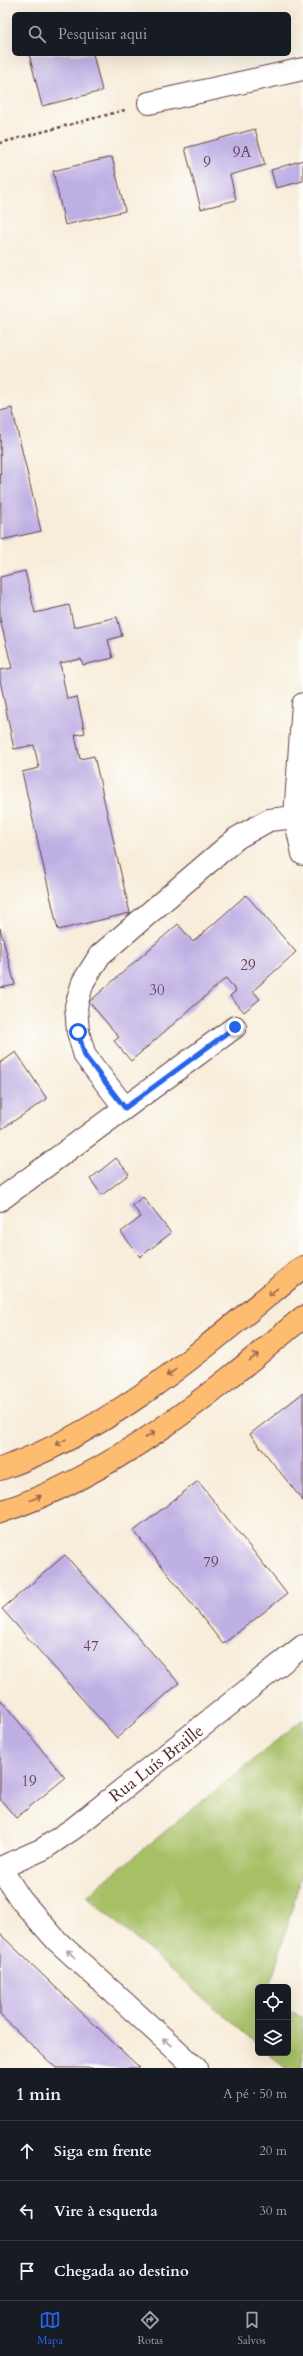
<!DOCTYPE html>
<html lang="pt">
<meta charset="utf-8">
<style>
:root{--surface:#171b24;--page:#20242c;--text:#f1f3f6;--muted:#9ea1a6;--line:#363941;--accent:#2563eb}
body{margin:0;font-family:Cardo,serif;background:var(--page);color:var(--text)}
.controls{position:absolute;right:12px;bottom:12px;display:grid;overflow:hidden;border-radius:6px;box-shadow:0 4px 16px #0002}
.controls button{width:36px;height:36px;display:grid;place-items:center;padding:0;border:0;border-bottom:1px solid var(--line);background:var(--surface);color:var(--text);font:20px sans-serif}
.stop{position:absolute;width:12px;height:12px;margin:-9px;border:3px solid #2563eb;border-radius:50%;background:#fff}
.stop.end{background:#2563eb;border-color:#fff;box-shadow:0 1px 4px #0008}
.list{margin:0;padding:0;list-style:none}
h2{display:flex;justify-content:space-between;align-items:center;height:52px;margin:0;padding:0 16px;font-size:17px}
h2 small{font-size:13px;font-weight:400;color:var(--muted)}
.list li{display:grid;grid-template-columns:26px 1fr auto;gap:12px;align-items:center;box-sizing:border-box;height:60px;padding:0 16px;border-top:1px solid var(--line)}
.list b{display:block;font-size:15px;white-space:nowrap}
.list em{font-size:13px;font-style:normal;color:var(--muted)}
.icon{flex:none;width:22px;height:22px;fill:none;stroke:currentColor;stroke-width:2;stroke-linecap:round;stroke-linejoin:round}
.map{position:relative;flex:none;width:303px;height:2068px;overflow:hidden}
.search{position:absolute;background:var(--surface);box-shadow:0 4px 16px #0002;left:12px;right:12px;top:12px;height:44px;display:flex;align-items:center;gap:10px;box-sizing:border-box;padding:0 14px;border-radius:6px;color:var(--muted);font-size:15px}
.sheet{height:232px;background:var(--surface)}
nav{display:flex;justify-content:space-around;align-items:center;box-sizing:border-box;height:56px;border-top:1px solid var(--line);background:var(--surface);font-size:11px;color:var(--muted)}
nav a{display:grid;justify-items:center;gap:2px}
nav .on{color:var(--accent)}
.map>svg:first-child{display:block}
</style>
<div class="map">
<svg width="303" height="2068" viewBox="0 0 303 2068">
<rect width="100%" height="100%" fill="#fdfcf7"/>
<filter id="ink" filterUnits="userSpaceOnUse"><feTurbulence type="fractalNoise" baseFrequency=".025" numOctaves="2"/><feDisplacementMap in="SourceGraphic" scale="8" xChannelSelector="R" yChannelSelector="G"/><feConvolveMatrix kernelMatrix="1 2 1 2 8 2 1 2 1" color-interpolation-filters="sRGB"/></filter>
<filter id="wash" filterUnits="userSpaceOnUse"><feTurbulence type="fractalNoise" baseFrequency=".012" numOctaves="4" result="noise"/><feDisplacementMap in="SourceGraphic" scale="16" xChannelSelector="R" yChannelSelector="G"/><feGaussianBlur stdDeviation="0.9" result="paint"/><feColorMatrix in="noise" values="0 0 0 0 0 0 0 0 0 0 0 0 0 0 0 0 0 1.4 0 .05"/><feComposite in="paint" operator="in"/></filter>
<g filter="url(#wash)">
<rect width="100%" height="100%" fill="#f7edda"/>
<!-- green -->
<path fill="#a7c066" stroke="#787048" d="M303,1719V1869L270,1987H258V2045L86,1896Z
M288,2012L303,2017V2068H285L268,2053H288Z"/>
<g id="blocks">
<!-- building -->
<path fill="#bfb0e4" d="M29,54H93L102,91L42,106Z
M255,129L265,165L230,175L236,200L201,209L185,148Z
M112,157L125,211L65,225L53,171Z
M303,160V181L276,188L271,170Z
M12,408L41,531L1,540L0,411Z
M25,571L35,613L69,605L74,627L117,617L122,636L108,640L113,658L83,665L81,659L60,663L67,699L77,697L85,733L75,735L80,759L94,756L130,913L58,930L22,772L39,768L34,745L14,749L0,680V670L12,668L0,619V577Z
M246,895L296,952L253,991L260,999L244,1012L230,996L236,991L226,978L131,1061L114,1041L119,1037L89,1002L178,924L193,942Z
M0,928L15,985L0,988Z
M16,1052L47,1099L0,1130V1063Z
M116,1158L129,1174L102,1195L90,1179Z
M143,1197L171,1233L140,1257L121,1232L141,1217L132,1205Z
M303,1393V1501L250,1434Z
M198,1481L287,1594L223,1644L134,1531Z
M65,1555L179,1683L117,1738L2,1609Z
M0,1699L65,1778L16,1818L0,1799Z
M0,1934L119,2048L140,2068H56L0,2015Z"/>
</g>
</g>
<g filter="url(#ink)">
<use href="#blocks" fill-opacity="0" stroke="#643e45" stroke-width="1"/>
<g fill="none" stroke-linecap="round" stroke-linejoin="round">
<defs>
<path id="minor" d="M149,103L303,69
M303,704L295,817L303,854
M125,1108L85,1056L78,1032L76,1006L83,982L100,955L237,838L269,820L295,817
M0,1200L235,1027
M0,1868L43,1849L74,1828L303,1646
M1,1869L21,1900L57,1941L196,2068"/>
<path id="primary" d="M0,1469C116,1429 210,1343 303,1267
M0,1512C115,1475 212,1393 303,1317"/>
</defs>
<!-- minor casing -->
<use href="#minor" stroke="#643e45" stroke-width="24"/>
<!-- primary casing -->
<use href="#primary" stroke="#643e45" stroke-width="24"/>
<!-- path -->
<path stroke="#643e45" stroke-width="2.5" stroke-dasharray="3 3" stroke-linecap="butt" d="M0,143L125,110"/>
<!-- minor -->
<use href="#minor" stroke="#fff" stroke-width="22"/>
<!-- primary -->
<use href="#primary" stroke="#febc70" stroke-width="22"/>
</g>
<!-- one-way arrows -->
<defs><path id="oneway-shaft" d="M-6 0H5M1.5-3L5.5 0L1.5 3" fill="none" stroke-width="1.6" stroke-linecap="round" stroke-linejoin="round"/></defs>
<g stroke="#9b664a">
<use href="#oneway-shaft" transform="translate(273 1292) rotate(141)"/>
<use href="#oneway-shaft" transform="translate(254 1357) rotate(-40)"/>
<use href="#oneway-shaft" transform="translate(171 1373) rotate(143)"/>
<use href="#oneway-shaft" transform="translate(150 1435) rotate(-33)"/>
<use href="#oneway-shaft" transform="translate(61 1442) rotate(151)"/>
<use href="#oneway-shaft" transform="translate(36 1498) rotate(-23)"/>
</g>
<g stroke="#ae9aa0">
<use href="#oneway-shaft" transform="translate(71 1954) rotate(-137)"/>
<use href="#oneway-shaft" transform="translate(167 2042) rotate(-137)"/>
</g>
</g>
<g fill="none" stroke-linecap="round" stroke-linejoin="round" filter="url(#ink)">
<!-- route -->
<path stroke="#2563eb" stroke-width="5" d="M78,1032L85,1056L125,1108L235,1027"/>
</g>
<g text-anchor="middle" stroke-width="3" stroke-linejoin="round" paint-order="stroke">
<!-- number labels -->
<g font-size="15" fill="#674359">
<text x="242" y="157">9A</text>
<text x="207" y="167">9</text>
<text x="248" y="970">29</text>
<text x="157" y="995">30</text>
<text x="211" y="1567">79</text>
<text x="91" y="1651">47</text>
<text x="29" y="1786">19</text>
</g>
<!-- street labels -->
<g font-size="17" fill="#4a1f2b" stroke="#fdfcf7">
<text transform="translate(156 1763) rotate(-38)" y="6">Rua Luís Braille</text>
</g>
</g>
</svg>
<div class="controls">
<button><svg class="icon" aria-label="locate" viewBox="0 0 24 24"><circle cx="12" cy="12" r="6"/><path d="M12 2v4M12 18v4M2 12h4M18 12h4"/></svg></button>
<button><svg class="icon" aria-label="layers" viewBox="0 0 24 24"><path d="M12 4l9 5-9 5-9-5zM3 14l9 5 9-5"/></svg></button>
</div>
<div class="stop" style="left:78px;top:1032px"></div>
<div class="stop end" style="left:235px;top:1027px"></div>
<div class="search"><svg class="icon" aria-label="search" viewBox="0 0 24 24"><circle cx="10" cy="10" r="6"/><path d="M15 15l6 6"/></svg>Pesquisar aqui</div>
</div>
<section class="sheet">
<h2>1 min<small>A pé · 50 m</small></h2>
<ul class="list">
<li><svg class="icon" aria-label="ahead" viewBox="0 0 24 24"><path d="M12 20V5M6 11l6-6 6 6"/></svg><div><b>Siga em frente</b></div><em>20 m</em></li>
<li><svg class="icon" aria-label="left" viewBox="0 0 24 24"><path d="M17 20v-9H6M10 6l-5 5 5 5"/></svg><div><b>Vire à esquerda</b></div><em>30 m</em></li>
<li><svg class="icon" aria-label="arrive" viewBox="0 0 24 24"><path d="M6 21V4h12l-3 4 3 4H6"/></svg><div><b>Chegada ao destino</b></div></li>
</ul>
</section>
<nav>
<a class="on"><svg class="icon" aria-label="map" viewBox="0 0 24 24"><path d="M3 6l6-2 6 2 6-2v14l-6 2-6-2-6 2zM9 4v14M15 6v14"/></svg>Mapa</a>
<a><svg class="icon" aria-label="directions" viewBox="0 0 24 24"><path d="M12 3l9 9-9 9-9-9zM9 14v-3h6M13 9l2 2-2 2"/></svg>Rotas</a>
<a><svg class="icon" aria-label="saved" viewBox="0 0 24 24"><path d="M7 4h10v16l-5-4-5 4z"/></svg>Salvos</a>
</nav>
